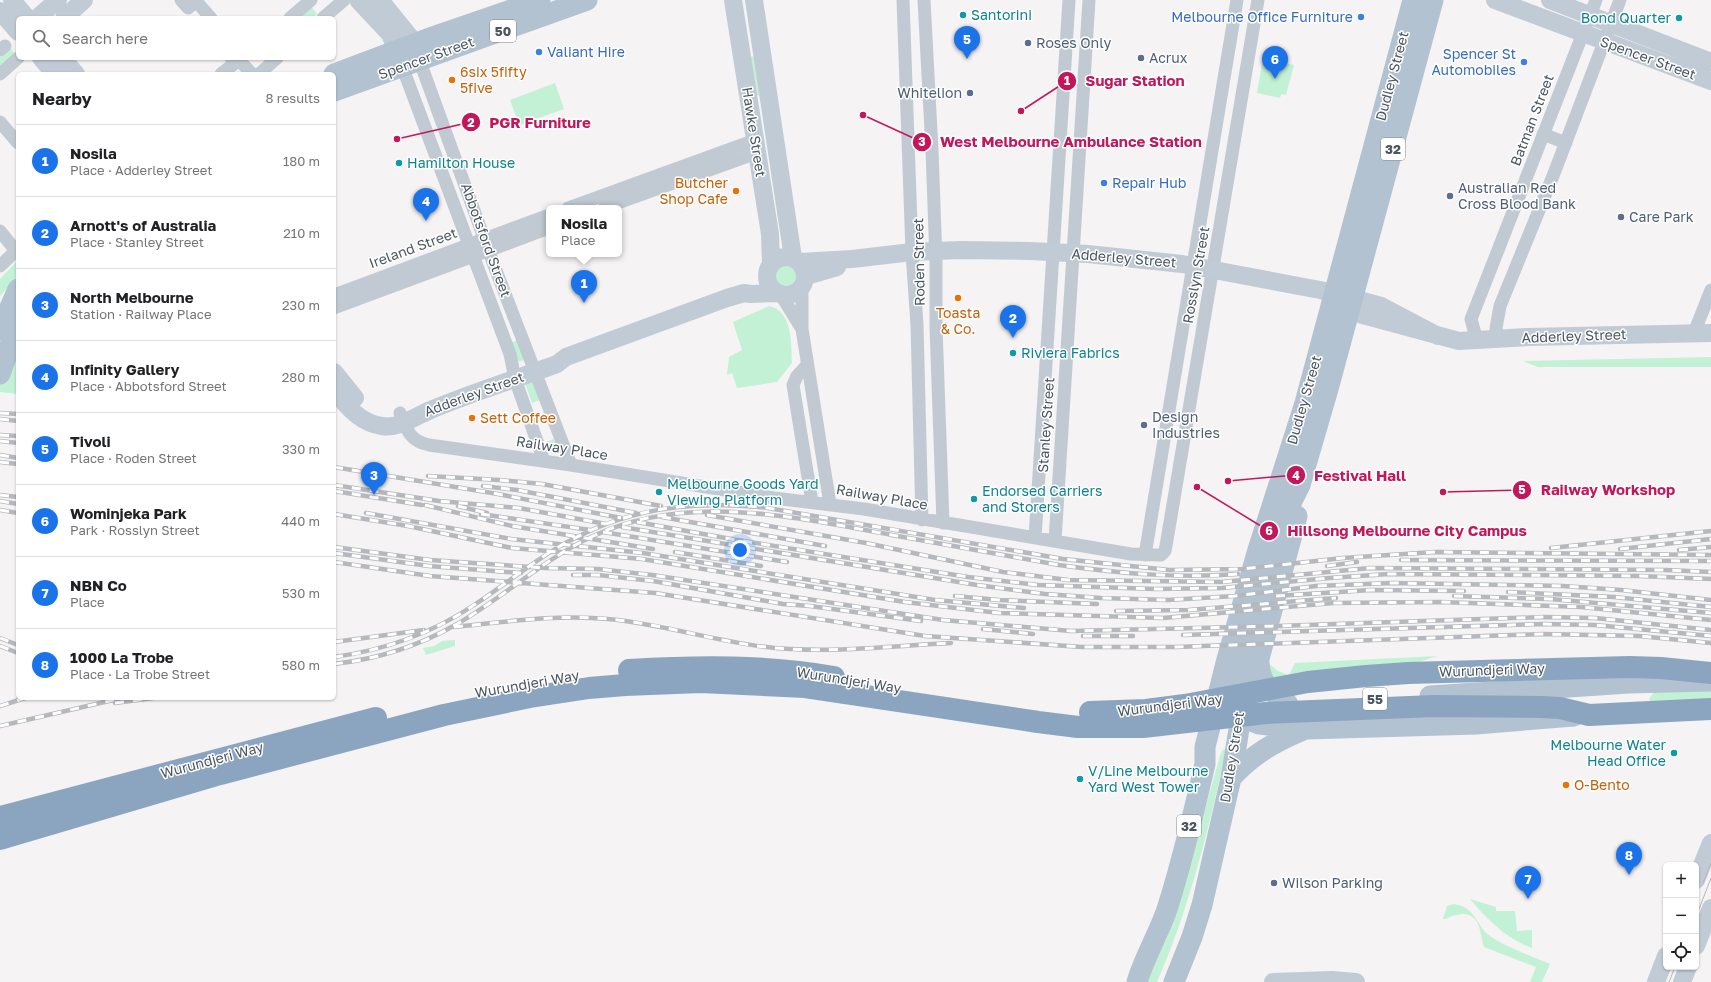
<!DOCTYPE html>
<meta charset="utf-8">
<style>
:root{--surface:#fff;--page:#f2f2f2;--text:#202124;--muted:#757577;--line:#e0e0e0;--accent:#1a73e8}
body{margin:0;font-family:"Golos Text",sans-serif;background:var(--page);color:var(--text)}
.controls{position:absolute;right:12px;bottom:12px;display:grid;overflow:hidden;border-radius:6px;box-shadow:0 1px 3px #0004}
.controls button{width:36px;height:36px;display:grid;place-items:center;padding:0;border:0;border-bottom:1px solid var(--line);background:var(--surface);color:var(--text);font:20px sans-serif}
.you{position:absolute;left:740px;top:550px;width:14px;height:14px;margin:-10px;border:3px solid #fff;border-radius:50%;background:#1a73e8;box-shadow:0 0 0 6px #1a73e833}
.badge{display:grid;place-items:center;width:26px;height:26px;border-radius:50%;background:var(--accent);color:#fff;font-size:13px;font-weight:700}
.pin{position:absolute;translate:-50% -33px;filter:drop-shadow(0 1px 2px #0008)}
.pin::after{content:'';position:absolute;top:21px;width:14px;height:12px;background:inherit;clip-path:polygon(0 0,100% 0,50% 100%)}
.popup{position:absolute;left:546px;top:205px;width:76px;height:52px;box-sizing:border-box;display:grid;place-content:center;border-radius:6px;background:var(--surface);filter:drop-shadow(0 1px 3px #0005);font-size:13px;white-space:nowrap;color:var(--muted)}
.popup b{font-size:15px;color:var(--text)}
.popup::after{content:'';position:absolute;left:50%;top:100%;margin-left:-8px;border:8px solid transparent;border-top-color:var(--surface)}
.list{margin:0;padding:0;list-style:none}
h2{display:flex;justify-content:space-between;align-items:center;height:52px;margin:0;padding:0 16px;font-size:17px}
h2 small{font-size:13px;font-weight:400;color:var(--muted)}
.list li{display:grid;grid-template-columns:26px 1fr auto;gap:12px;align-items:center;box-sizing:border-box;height:72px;padding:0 16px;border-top:1px solid var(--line)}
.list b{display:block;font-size:15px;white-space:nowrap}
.list p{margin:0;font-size:13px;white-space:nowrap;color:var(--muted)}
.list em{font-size:13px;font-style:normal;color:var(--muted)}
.icon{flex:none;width:22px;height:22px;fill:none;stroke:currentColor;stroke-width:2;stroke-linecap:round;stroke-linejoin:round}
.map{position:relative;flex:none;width:1711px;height:982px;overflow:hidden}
.search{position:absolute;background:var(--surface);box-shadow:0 1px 3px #0004;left:16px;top:16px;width:320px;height:44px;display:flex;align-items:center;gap:10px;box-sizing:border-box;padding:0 14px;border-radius:6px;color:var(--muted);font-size:15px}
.panel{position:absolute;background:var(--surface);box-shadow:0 1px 3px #0004;left:16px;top:72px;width:320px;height:628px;border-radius:6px}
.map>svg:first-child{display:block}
</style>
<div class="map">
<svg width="1711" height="982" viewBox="0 0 1711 982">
<rect width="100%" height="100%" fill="#f5f3f3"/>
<!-- green -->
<path fill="#c3f1d5" d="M310,5L317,14L313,18H303L299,14Z
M11,48L14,53L0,65V57Z
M757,56L763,95L754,96L748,57Z
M1263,58L1294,65L1286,95L1281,94L1280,98L1257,93Z
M555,83L564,109L519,125L510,100Z
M18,260V276L0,296V279Z
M774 275a11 11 0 1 1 22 0a11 11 0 1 1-22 0Z
M769,306C793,311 791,344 792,363L777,382L737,388L732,373L727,375L729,357L742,350L733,322Z
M0,337L18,338V394L0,392Z
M518,340L525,360L517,362L510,343Z
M1711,357V367H1538L1523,361Z
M533,380L540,400L532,403L525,383Z
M554,439L559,454L549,452L546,442Z
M455,640V646L426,655L423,648L434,646L442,641Z
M1438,656L1318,692H1284L1271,674L1268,663L1278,671L1289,675L1295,663Z
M1711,687V703H1651L1649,699L1654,692Z
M1227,747C1209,827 1190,907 1157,982H1143L1146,972L1166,940L1177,908L1220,756L1222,751Z
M1470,899L1496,907V911H1515L1517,931L1532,930V948C1506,939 1487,919 1470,899Z
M1454,904C1477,908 1476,926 1490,936C1504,946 1533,957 1550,964L1542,982H1530L1536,967L1484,947C1482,941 1480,926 1477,922C1470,910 1455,914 1446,919H1443L1447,906Z"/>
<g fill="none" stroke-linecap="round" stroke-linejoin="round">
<!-- street -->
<path stroke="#c1cad2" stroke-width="13" d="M181,0L188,8L196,1
M195,0L211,18
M903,0L912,252L917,325L922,520
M924,0L932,150L936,260V327L943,523
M290,18L311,0
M323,18L344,0
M0,50L5,46
M231,58L239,60L252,74
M419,59L492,260L571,465
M402,66L510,354L515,379L544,461
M0,74L18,58
M221,74L239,60
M259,74L277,58
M0,122L18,143
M1543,134L1566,143
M568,208L755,140
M604,208L757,153
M0,231L16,251
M0,266L18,249
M802,287V329L830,504
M334,295L549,215
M781,295L802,329
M334,308L549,228
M1694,333L1711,290
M1498,339L1496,328L1500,306L1553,176L1620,0
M1477,341L1471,319L1596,0
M807,365L797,376L793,385L812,502
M400,413C406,429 410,441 429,445L571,465L774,498L864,509L1131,554L1161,555L1165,551L1167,540L1258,0
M1035,538L1069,0
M1055,541L1089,0
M1145,555L1237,0"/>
<!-- secondary -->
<path stroke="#c1cbd6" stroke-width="18" d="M12,0L27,18
M358,0L390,34L402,64
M380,0L410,37L418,57
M733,0L770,234L771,264
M754,0L793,258
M1495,0L1711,81
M1550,0L1711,62
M0,11L18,32
M37,18L58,0
M64,18L84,0
M41,58L55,74
M62,58L76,74
M767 276a19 19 0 1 1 38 0a19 19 0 1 1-38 0Z
M800,262L852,259L912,252L960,250L1030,251L1088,254L1182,264L1320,290L1352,298L1381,306L1438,336
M806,276L837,267
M1337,308L1459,341L1528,337L1711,333
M334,372L355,398
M334,391C347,406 360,423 382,426C400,429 417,415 433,409C474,392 516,379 557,364L566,357L727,298L744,293L751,294L778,293
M1696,880L1711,843
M1696,946L1711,908
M1273,982L1332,980L1356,982
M1656,982L1666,956
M1682,982L1688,967"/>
<!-- primary -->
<path stroke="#b3c2d1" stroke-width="21" d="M334,74L427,39L540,0
M334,91L587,0
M0,330L18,289
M0,374L18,323
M1430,696L1629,683L1710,681
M1288,704C1271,692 1258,682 1259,659L1297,516
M1236,711L1241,717L1259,724L1306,729L1476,724L1574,716
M1231,778C1252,755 1274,742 1303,730
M1137,982C1145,955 1160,932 1168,906C1183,859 1194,811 1205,764V747L1226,663L1257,553L1305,403L1413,0
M1174,982L1192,937L1202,905L1231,778L1241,717V686L1244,665L1269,563L1282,521L1300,485L1328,389L1433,0"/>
<!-- highway -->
<path stroke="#8ba5c1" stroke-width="22" d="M629,670C698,666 766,665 834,677
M1090,712L1146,710L1185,705L1308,682L1366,676L1408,673L1630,667L1661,668L1711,673
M0,817L376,718
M0,839L220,774L444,715L530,697L589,688L625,685L701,682L805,687L1038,722L1078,727H1143L1266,713L1434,706L1541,707L1560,708L1589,715L1711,709"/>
<!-- tram -->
<path stroke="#b5b8bd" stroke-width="1" d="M1703,883L1711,863
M1696,917L1711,878
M1669,982L1675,967"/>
<defs>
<path id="rail" d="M0,413L18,414
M0,419L18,421
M0,435L18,436
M0,441L18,443
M0,455L18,458
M0,462L18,464
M334,467L498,494L621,518
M428,476L499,480L542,484L661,506
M334,485L439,501L519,508L606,524
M483,486L517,490L636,513
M334,491L422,505
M0,495L18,497
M0,501L18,504
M425,505L512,526L653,549
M458,506L487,513
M0,510L18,513
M366,513L511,539L643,553L935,600L1024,608
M334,514L408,526L512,548L642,559L905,602L999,613L1163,618L1333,603L1440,602L1581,607L1711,620
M481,514L590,530
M707,515L866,543L1003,572L1068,580L1222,582L1370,568L1666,570L1711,572
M662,517L825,546
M637,522L731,539L968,577L1038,585L1155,589L1222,588L1329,578L1389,574L1640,576L1711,579
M622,527L977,585L1045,594L1101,598L1168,600L1235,596L1316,586L1392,583L1563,586L1621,590L1711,600
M603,532L787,562
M334,547L430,560L545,568L598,569L652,575L943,620L1071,631L1278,626L1544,617L1595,618L1711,630
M1551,548L1711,531
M1620,549L1711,539
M1679,550L1711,547
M675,552L761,566
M334,553L429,566L521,573
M1401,560L1711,561
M334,562L430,576L655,593L925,636L1082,647H1176L1543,634L1639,636L1711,643
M1327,566L1357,562
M573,575H598L653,581L783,604L810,606L921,621
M1508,592L1614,597L1711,607
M955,596L999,600L1097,604
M1276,596L1371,590L1464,591
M1454,596L1550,599L1711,613
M1116,611L1188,610L1336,598
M454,627C505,622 557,614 608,619C665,624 719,643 775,648C834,653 892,646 951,643
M983,629L1033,634
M1183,635L1544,624L1595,625L1711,636
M1083,636H1133
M0,638L18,645
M334,642L424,630
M0,646L18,653
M334,657C385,650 431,634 474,605C508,583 539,556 575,538C636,506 701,500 768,508L1063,559L1169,570L1243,569L1343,558L1435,552L1711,555
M334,664C378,659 419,646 457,624C504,597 544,559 593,536C688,492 793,517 892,535C947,545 1003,555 1059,565C1118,573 1177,579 1238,574
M115,703L153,698
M0,706L25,698
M0,726L122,698"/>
</defs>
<!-- rail casing -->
<use href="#rail" stroke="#b5b8bd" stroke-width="4.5"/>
<!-- rail -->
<use href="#rail" stroke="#fff" stroke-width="3" stroke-dasharray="9" stroke-linecap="butt"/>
</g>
<!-- markers -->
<g fill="#0f9aa8" stroke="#fff" stroke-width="1.5">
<circle cx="963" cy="15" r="4"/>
<circle cx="1679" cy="18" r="4"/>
<circle cx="399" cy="163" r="4"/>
<circle cx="1013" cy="353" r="4"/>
<circle cx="659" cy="492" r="4"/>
<circle cx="974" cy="499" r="4"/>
<circle cx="1674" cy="753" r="4"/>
<circle cx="1080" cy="779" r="4"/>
</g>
<g fill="#3f7fe0" stroke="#fff" stroke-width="1.5">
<circle cx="1361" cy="17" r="4"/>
<circle cx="539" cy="52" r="4"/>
<circle cx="1524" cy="62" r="4"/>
<circle cx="1104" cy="183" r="4"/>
</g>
<g fill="#5c6f8a" stroke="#fff" stroke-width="1.5">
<circle cx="1028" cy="43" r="4"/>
<circle cx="1141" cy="58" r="4"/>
<circle cx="970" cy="93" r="4"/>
<circle cx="1450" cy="196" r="4"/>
<circle cx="1621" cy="217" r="4"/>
<circle cx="1144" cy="425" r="4"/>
<circle cx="1274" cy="883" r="4"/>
</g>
<g fill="#e8710a" stroke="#fff" stroke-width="1.5">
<circle cx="452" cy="80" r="4"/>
<circle cx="736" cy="191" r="4"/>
<circle cx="958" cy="298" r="4"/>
<circle cx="472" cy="418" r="4"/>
<circle cx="1566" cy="785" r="4"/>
</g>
<g text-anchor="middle" stroke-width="3" stroke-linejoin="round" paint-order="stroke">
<!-- shield labels -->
<g fill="#fff" stroke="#808990" stroke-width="1">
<rect x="490" y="20" width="26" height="22" rx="3"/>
<rect x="1381" y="138" width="24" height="22" rx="3"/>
<rect x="1363" y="688" width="24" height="22" rx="3"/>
<rect x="1177" y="815" width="24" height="22" rx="3"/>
</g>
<g font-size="13" font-weight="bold" fill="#4a5661">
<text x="503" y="36">50</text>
<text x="1393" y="154">32</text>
<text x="1375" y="704">55</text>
<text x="1189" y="831">32</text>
</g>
<!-- culture labels -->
<g font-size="14" fill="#0d838f" stroke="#fff" text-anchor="start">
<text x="971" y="20">Santorini</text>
<text x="1671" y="23" text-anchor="end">Bond Quarter</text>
<text x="407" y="168">Hamilton House</text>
<text x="1021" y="358">Riviera Fabrics</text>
<text x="667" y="489">Melbourne Goods Yard<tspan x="667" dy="16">Viewing Platform</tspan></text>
<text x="982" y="496">Endorsed Carriers<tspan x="982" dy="16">and Storers</tspan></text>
<text x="1666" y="750" text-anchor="end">Melbourne Water<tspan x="1666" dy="16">Head Office</tspan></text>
<text x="1088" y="776">V/Line Melbourne<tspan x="1088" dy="16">Yard West Tower</tspan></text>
</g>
<!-- shop labels -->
<g font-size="14" fill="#366cbe" stroke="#fff" text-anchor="end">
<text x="1353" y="22">Melbourne Office Furniture</text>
<text x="547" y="57" text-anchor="start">Valiant Hire</text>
<text x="1516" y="59">Spencer St<tspan x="1516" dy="16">Automobiles</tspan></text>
<text x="1112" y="188" text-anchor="start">Repair Hub</text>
</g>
<!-- service labels -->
<g font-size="14" fill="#4e5e75" stroke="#fff" text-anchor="start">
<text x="1036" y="48">Roses Only</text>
<text x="1149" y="63">Acrux</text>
<text x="962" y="98" text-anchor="end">Whitelion</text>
<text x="1458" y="193">Australian Red<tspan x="1458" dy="16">Cross Blood Bank</tspan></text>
<text x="1629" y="222">Care Park</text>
<text x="1152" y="422">Design<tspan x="1152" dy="16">Industries</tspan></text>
<text x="1282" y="888">Wilson Parking</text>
</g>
<!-- street labels -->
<g font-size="14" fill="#4a5661" stroke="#fff">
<text transform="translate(426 58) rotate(-20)" y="5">Spencer Street</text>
<text transform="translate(1648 58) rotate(20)" y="5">Spencer Street</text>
<text transform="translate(1392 76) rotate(-75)" y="5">Dudley Street</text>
<text transform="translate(1532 120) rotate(-69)" y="5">Batman Street</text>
<text transform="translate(754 132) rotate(81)" y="5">Hawke Street</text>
<text transform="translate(486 240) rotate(70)" y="5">Abbotsford Street</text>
<text transform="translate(413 248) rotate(-20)" y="5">Ireland Street</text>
<text transform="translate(1124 258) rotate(5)" y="5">Adderley Street</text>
<text transform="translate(919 262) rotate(-91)" y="5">Roden Street</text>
<text transform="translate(1196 275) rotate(-80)" y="5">Rosslyn Street</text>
<text transform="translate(1574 336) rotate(-2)" y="5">Adderley Street</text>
<text transform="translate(474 394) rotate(-20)" y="5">Adderley Street</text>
<text transform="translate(1304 400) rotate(-74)" y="5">Dudley Street</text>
<text transform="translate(1046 425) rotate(-86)" y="5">Stanley Street</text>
<text transform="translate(562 448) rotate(9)" y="5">Railway Place</text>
<text transform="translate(882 497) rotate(10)" y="5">Railway Place</text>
<text transform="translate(1492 670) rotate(-2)" y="5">Wurundjeri Way</text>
<text transform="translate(849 680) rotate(9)" y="5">Wurundjeri Way</text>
<text transform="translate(527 684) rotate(-10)" y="5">Wurundjeri Way</text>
<text transform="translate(1170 705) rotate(-7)" y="5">Wurundjeri Way</text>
<text transform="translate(1232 757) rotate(-81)" y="5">Dudley Street</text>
<text transform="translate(212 760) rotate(-15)" y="5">Wurundjeri Way</text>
</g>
<!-- food labels -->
<g font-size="14" fill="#c56008" stroke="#fff" text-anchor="start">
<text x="460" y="77">6six 5fifty<tspan x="460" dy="16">5five</tspan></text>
<text x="728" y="188" text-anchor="end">Butcher<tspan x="728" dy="16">Shop Cafe</tspan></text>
<text x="958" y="318" text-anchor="middle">Toasta<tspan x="958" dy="16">&amp; Co.</tspan></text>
<text x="480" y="423">Sett Coffee</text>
<text x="1574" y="790">O-Bento</text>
</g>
</g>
<!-- callouts -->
<path fill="none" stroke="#c2185b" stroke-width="1.5" d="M1021 111L1067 81M397 139L471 122M863 115L922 142M1228 481L1296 475M1443 492L1522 490M1197 487L1269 531"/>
<g fill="#c2185b" stroke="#fff" stroke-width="1.5">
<circle cx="1021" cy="111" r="4"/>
<circle cx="397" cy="139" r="4"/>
<circle cx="863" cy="115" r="4"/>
<circle cx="1228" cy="481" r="4"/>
<circle cx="1443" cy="492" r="4"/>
<circle cx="1197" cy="487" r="4"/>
<circle cx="1067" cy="81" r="10"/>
<circle cx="471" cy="122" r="10"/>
<circle cx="922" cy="142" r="10"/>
<circle cx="1296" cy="475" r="10"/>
<circle cx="1522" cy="490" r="10"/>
<circle cx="1269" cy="531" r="10"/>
</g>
<g font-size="12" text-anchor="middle" font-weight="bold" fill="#fff">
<text x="1067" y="85">1</text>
<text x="471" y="127">2</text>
<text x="922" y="146">3</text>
<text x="1296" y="480">4</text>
<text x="1522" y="494">5</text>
<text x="1269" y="535">6</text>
</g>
<g font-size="15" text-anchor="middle" font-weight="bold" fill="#c2185b" stroke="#fff" stroke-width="3" stroke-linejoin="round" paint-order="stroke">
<text x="1135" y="86">Sugar Station</text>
<text x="540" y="128">PGR Furniture</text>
<text x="1071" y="147">West Melbourne Ambulance Station</text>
<text x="1360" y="481">Festival Hall</text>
<text x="1608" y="495">Railway Workshop</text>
<text x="1407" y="536">Hillsong Melbourne City Campus</text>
</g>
</svg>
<div class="controls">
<button>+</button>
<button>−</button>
<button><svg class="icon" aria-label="locate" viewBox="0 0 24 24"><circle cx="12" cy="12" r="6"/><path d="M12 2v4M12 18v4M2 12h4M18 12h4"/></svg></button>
</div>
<div class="you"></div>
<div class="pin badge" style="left:584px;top:303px">1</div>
<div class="popup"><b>Nosila</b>Place</div>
<div class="pin badge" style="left:1013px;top:338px">2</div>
<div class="pin badge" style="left:374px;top:495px">3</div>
<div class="pin badge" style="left:426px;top:221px">4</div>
<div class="pin badge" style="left:967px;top:59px">5</div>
<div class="pin badge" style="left:1275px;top:79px">6</div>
<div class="pin badge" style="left:1528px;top:899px">7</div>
<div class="pin badge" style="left:1629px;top:875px">8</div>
<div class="search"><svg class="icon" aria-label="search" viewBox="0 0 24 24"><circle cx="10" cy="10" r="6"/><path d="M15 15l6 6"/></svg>Search here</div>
<section class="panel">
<h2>Nearby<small>8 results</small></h2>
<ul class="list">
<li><span class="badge">1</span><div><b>Nosila</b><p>Place · Adderley Street</p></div><em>180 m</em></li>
<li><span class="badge">2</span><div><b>Arnott's of Australia</b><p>Place · Stanley Street</p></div><em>210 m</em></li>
<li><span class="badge">3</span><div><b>North Melbourne</b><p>Station · Railway Place</p></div><em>230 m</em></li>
<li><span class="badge">4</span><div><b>Infinity Gallery</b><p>Place · Abbotsford Street</p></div><em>280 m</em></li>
<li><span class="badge">5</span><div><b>Tivoli</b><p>Place · Roden Street</p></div><em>330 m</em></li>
<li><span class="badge">6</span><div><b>Wominjeka Park</b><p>Park · Rosslyn Street</p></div><em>440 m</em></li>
<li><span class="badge">7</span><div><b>NBN Co</b><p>Place</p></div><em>530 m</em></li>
<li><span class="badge">8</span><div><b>1000 La Trobe</b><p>Place · La Trobe Street</p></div><em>580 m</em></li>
</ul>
</section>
</div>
